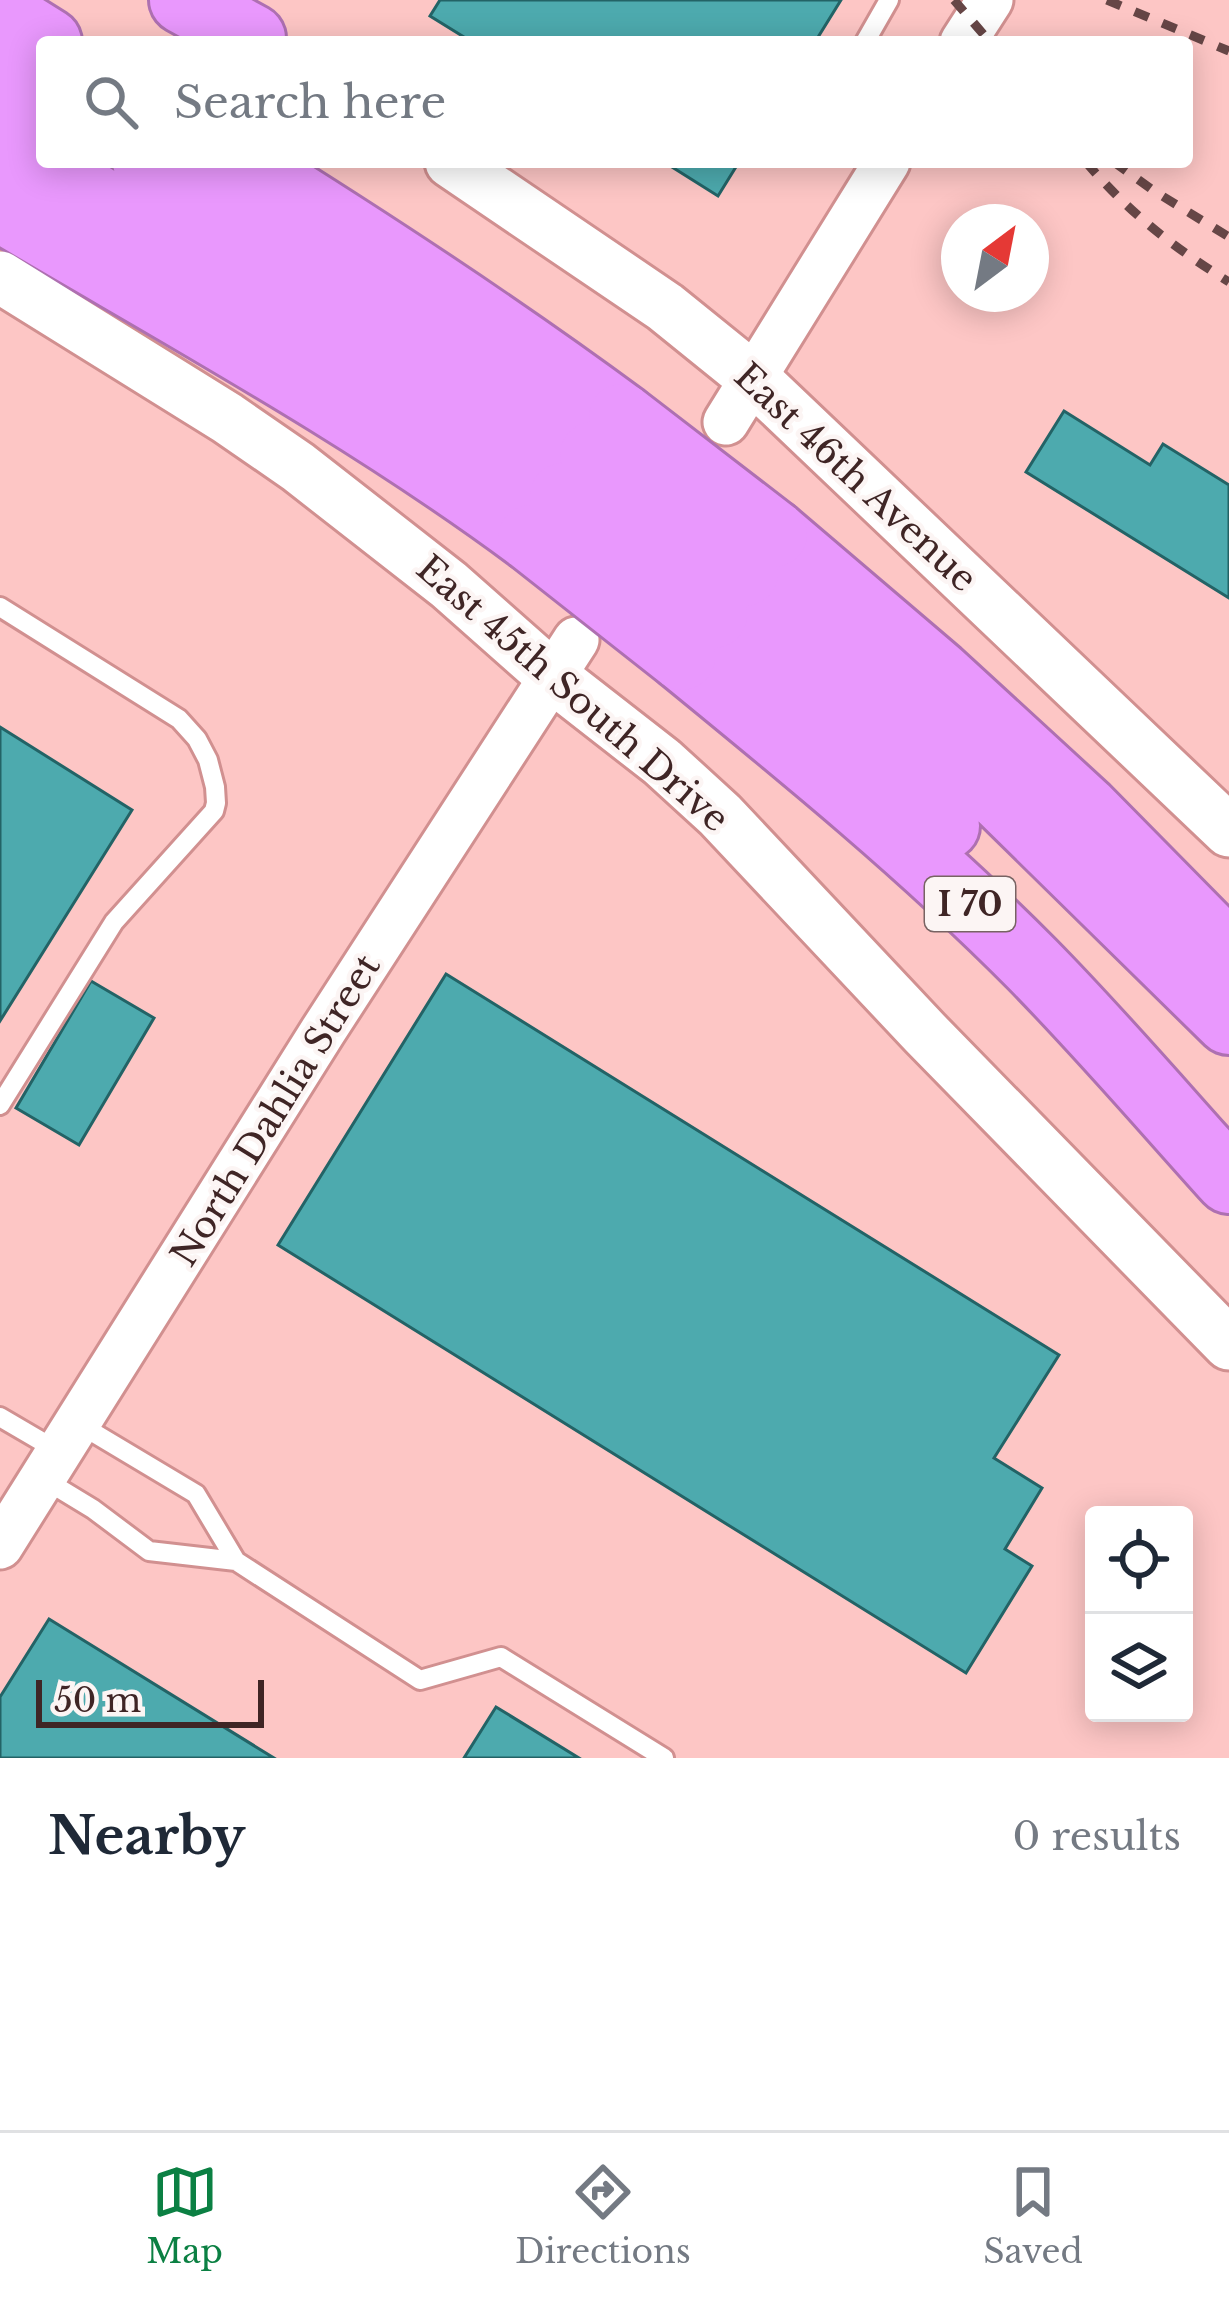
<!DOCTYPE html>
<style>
:root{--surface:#fff;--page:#f2f2f3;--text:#1f2937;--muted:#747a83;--line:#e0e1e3;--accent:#0b8043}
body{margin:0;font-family:"Libre Baskerville",serif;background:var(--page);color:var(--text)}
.controls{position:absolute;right:36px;bottom:36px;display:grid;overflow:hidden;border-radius:12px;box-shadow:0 6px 30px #0003}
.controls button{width:108px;height:108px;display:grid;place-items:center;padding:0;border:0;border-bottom:3px solid var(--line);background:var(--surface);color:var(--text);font:60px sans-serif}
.compass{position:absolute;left:941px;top:204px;width:108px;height:108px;border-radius:50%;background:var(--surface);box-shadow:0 6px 30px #0003;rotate:32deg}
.scale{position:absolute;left:36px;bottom:30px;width:228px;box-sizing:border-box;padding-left:12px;border:6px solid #3f2525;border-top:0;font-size:33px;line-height:42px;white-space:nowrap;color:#3f2525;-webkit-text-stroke:9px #fcf5f4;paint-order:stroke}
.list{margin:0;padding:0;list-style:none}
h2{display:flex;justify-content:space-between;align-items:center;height:156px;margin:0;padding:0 48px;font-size:51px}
h2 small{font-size:39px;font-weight:400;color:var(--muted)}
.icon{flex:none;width:66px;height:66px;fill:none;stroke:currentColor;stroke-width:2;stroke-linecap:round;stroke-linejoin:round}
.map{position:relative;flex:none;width:1229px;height:1758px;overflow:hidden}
.search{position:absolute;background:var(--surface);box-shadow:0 6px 30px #0003;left:36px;right:36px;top:36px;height:132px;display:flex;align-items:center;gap:30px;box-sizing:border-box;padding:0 42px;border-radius:12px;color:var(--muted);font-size:45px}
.sheet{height:372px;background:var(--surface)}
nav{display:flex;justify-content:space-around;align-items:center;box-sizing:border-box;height:168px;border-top:3px solid var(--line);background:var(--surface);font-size:33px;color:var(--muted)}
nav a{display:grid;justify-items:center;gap:6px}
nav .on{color:var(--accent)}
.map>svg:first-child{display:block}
</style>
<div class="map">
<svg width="1229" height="1758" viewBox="0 0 1229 1758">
<rect width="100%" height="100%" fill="#fdc6c5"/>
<!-- building -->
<path fill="#4daaae" stroke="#236366" stroke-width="3" d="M440,0H841L815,42H472L430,16Z
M664,162H739L718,196Z
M1064,411L1150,465L1163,444L1229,485V598L1026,472Z
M0,727L132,810L0,1021Z
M446,974L1059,1355L994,1458L1042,1488L1005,1549L1032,1566L966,1673L278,1245Z
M91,981L154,1018L79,1145L16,1108Z
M49,1619L274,1758H0V1697Z
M496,1707L579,1758H464Z"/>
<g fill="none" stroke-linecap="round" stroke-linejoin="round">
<defs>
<path id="service" d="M865,42L889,0
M0,607L179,719L197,739L208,760L215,787L216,803L214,811L114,922L0,1105
M0,1417L58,1451
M79,1424L196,1494L236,1561L420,1680L501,1657L664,1758
M42,1478L93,1509L149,1551L236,1561"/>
<path id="tertiary" d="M963,42L990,0
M726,422L887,162
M0,1546L323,1031L576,640"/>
<path id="secondary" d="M451,162L665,307L754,379L1229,831
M0,277L227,418L298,467L449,585L553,677L662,762L720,815L925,1033L1229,1344"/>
<path id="motorway" d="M183,0L252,38
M0,12L48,42
M0,71L42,97
M0,139L423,400L563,496
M146,162L516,400L593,455
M242,162C372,243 499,326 622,417
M0,208C179,314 364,414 531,538
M774,534L938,674L1085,809L1229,955
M745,573L882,686L957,754L1229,1021
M714,615L837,722L946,826
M682,657C802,755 923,854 1032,964C1100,1033 1164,1108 1229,1180"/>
</defs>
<!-- service casing -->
<use href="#service" stroke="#d19090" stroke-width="24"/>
<!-- tertiary casing -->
<use href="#tertiary" stroke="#d19090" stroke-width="51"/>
<!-- secondary casing -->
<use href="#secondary" stroke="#d19090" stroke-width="57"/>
<!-- motorway casing -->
<use href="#motorway" stroke="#ae70b1" stroke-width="72"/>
<!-- service -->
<use href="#service" stroke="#fff" stroke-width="18"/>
<!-- tertiary -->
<use href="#tertiary" stroke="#fff" stroke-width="45"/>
<!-- secondary -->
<use href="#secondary" stroke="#fff" stroke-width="51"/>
<!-- motorway -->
<use href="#motorway" stroke="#e998fd" stroke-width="66"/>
<!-- rail -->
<path stroke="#664646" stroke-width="9" stroke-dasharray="15 15" stroke-linecap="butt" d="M954,0L990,42
M1107,0L1229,51
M1086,162C1129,213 1173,247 1229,282
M1114,162L1154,191L1229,237"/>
<defs>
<path id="motorway-bridge" d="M622,417L774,534
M593,455L745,573
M563,496L714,615
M531,538L682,657"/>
</defs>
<!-- motorway-bridge casing -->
<use href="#motorway-bridge" stroke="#ae70b1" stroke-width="72" stroke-linecap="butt"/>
<!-- motorway-bridge -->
<use href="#motorway-bridge" stroke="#e998fd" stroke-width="66"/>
</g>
<g text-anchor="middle" stroke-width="9" stroke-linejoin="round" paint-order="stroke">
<!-- shield labels -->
<rect fill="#fcf5f4" stroke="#786363" stroke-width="3" x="925" y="877" width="90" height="54" rx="9"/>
<g font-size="33" font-weight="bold" fill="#3f2525">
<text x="970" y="916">I 70</text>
</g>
<!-- street labels -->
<g font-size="36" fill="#3f2525" stroke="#fcf5f4">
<text transform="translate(856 477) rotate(43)" y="13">East 46th Avenue</text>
<text transform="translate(573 693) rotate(41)" y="13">East 45th South Drive</text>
<text transform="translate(275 1110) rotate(-58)" y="13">North Dahlia Street</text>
</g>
</g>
</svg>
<div class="controls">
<button><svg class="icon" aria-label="locate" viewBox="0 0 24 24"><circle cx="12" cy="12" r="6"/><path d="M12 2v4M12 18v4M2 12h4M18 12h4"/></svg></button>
<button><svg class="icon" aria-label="layers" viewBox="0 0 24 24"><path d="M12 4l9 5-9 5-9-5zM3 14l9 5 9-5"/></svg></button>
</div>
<svg class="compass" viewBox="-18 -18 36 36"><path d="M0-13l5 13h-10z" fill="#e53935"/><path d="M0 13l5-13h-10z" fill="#747a83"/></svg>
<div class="scale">50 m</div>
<div class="search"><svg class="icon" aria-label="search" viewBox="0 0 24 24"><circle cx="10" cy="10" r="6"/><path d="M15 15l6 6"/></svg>Search here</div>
</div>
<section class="sheet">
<h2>Nearby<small>0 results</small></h2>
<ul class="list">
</ul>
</section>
<nav>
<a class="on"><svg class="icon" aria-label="map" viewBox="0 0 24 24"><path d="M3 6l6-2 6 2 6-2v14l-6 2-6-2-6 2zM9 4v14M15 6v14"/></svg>Map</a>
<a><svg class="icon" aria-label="directions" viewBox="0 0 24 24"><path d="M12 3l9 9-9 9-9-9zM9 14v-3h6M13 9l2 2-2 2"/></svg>Directions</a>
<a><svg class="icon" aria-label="saved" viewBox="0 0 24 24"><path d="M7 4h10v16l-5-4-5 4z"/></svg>Saved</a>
</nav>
